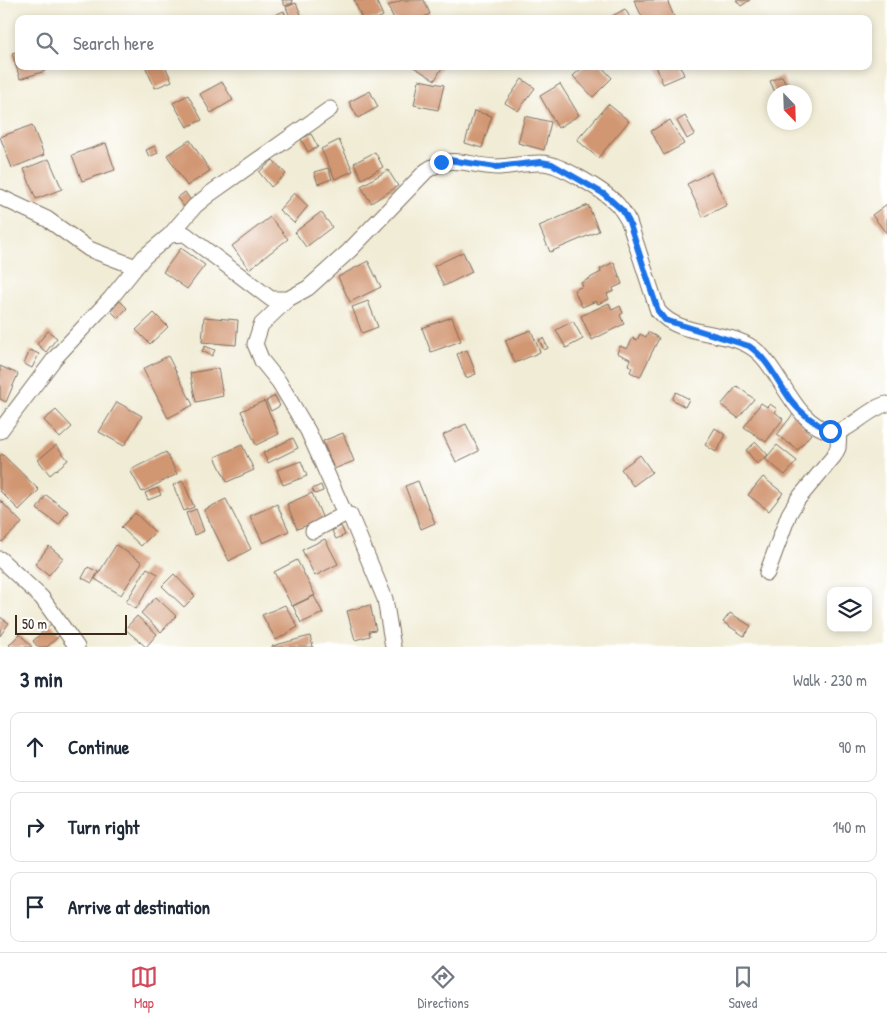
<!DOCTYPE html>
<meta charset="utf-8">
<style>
:root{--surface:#fff;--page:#f2f2f3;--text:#1f2937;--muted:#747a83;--line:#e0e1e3;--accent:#d1495b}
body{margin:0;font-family:"Patrick Hand",sans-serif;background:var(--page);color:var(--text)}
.controls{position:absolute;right:15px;bottom:15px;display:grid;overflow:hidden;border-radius:10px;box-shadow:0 2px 8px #0003}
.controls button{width:45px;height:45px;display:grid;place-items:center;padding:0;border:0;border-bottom:1px solid var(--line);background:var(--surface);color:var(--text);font:25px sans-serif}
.compass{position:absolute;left:767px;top:85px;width:45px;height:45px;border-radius:50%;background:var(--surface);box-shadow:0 2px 8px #0003;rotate:157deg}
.scale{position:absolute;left:15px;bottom:12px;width:112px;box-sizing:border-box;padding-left:5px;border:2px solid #3b2a1e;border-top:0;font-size:14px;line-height:18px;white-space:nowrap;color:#3b2a1e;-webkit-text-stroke:4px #fff;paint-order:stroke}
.stop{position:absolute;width:15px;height:15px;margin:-11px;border:4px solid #1a73e8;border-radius:50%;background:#fff}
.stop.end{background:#1a73e8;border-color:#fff;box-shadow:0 1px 5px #0008}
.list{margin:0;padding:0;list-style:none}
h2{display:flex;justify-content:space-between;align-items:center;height:65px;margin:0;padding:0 20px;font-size:21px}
h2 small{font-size:16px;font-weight:400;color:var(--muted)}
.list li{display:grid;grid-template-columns:32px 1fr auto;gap:15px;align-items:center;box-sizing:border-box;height:70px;margin:0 10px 10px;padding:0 10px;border:1px solid var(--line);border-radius:10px}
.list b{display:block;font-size:19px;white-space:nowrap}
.list em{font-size:16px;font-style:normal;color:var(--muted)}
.icon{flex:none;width:28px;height:28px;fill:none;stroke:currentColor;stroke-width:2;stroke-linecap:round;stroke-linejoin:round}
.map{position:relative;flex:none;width:887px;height:647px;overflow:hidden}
.search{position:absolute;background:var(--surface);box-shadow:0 2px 8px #0003;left:15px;right:15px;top:15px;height:55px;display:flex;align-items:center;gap:12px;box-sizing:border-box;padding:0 18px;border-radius:10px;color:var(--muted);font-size:19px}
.sheet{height:305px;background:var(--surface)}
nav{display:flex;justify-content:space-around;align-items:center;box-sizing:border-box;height:70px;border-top:1px solid var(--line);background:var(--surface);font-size:14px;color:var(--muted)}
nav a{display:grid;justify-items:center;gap:2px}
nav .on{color:var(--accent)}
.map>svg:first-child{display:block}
</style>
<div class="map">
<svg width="887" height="647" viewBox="0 0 887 647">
<rect width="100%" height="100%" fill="#fff"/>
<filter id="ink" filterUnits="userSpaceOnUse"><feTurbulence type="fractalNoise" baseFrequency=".02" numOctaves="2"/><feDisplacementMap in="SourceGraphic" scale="10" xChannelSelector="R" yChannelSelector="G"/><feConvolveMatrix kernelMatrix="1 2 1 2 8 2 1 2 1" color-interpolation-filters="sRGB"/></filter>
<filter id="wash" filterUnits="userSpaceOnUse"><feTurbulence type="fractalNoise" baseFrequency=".0096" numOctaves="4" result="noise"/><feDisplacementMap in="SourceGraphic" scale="20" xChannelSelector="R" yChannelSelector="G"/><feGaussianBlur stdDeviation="1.12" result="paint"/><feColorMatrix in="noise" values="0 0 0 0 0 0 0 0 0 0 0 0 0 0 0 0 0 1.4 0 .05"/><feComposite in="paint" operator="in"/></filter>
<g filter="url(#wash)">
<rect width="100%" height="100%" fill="#f1ecd5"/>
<g id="blocks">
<!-- building -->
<path fill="#d19672" d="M282,0H292L293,3L285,6Z
M354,0H376L383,16L377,19H362Z
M402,0H424L430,14L420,19H394L388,6Z
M634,0H667L675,19H643Z
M736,0H750L741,6Z
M296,3L303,19H291L286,7Z
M625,9L631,19H607Z
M284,11L287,19H265Z
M19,51V66H43L45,71L20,79L12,53Z
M145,66H165L172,81L155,88Z
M412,66H443L435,80Z
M584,66H601L612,78L593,97L573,76Z
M656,66H680L684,75L663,84Z
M782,76L789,92H775L770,81Z
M522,79L535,88L518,111L505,103Z
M419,80L444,85L438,110L414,105Z
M222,82L233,100L211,113L200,94Z
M560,84L579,115L558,128L540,96Z
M370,91L378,107L358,118L349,102Z
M188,95L202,120L187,127L173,103Z
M608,104L629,121L598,158L577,140Z
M474,111L492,116L482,148L465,143Z
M525,116L551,122L544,150L518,143Z
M685,116L695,134L687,139L677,121Z
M670,120L684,144L664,155L651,131Z
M32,125L44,155L12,168L0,137Z
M311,134L318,147L308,152L301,139Z
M190,140L210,171L187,186L167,155Z
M339,140L353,171L335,179L321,149Z
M106,143L115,170L82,181L72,155Z
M155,146L158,153L149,157L146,150Z
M375,152L383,167L362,179L354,163Z
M49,159L62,189L36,199L24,169Z
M273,160L286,174L271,187L259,172Z
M328,168L332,179L318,184L314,172Z
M388,170L398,186L371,203L361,186Z
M711,172L727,205L703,217L687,184Z
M185,192L192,202L185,208L177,198Z
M294,193L308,206L294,223L279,210Z
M887,204V234L872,215Z
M588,205L599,231L550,252L539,226Z
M321,212L332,227L306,247L295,232Z
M270,217L288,239L249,269L232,246Z
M181,248L205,265L187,289L163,272Z
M463,252L472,272L444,286L434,266Z
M368,261L381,287L350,302L338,277Z
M614,262L622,284L613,288L614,291L607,294L609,299L598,304L596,301L582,307L574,290L583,286L581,283L601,272L600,269Z
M120,301L127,308L118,318L111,311Z
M368,301L378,327L362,333L352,307Z
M609,303L612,310L620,306L623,313L620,315L624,324L592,340L581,316Z
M154,313L168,327L150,344L136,330Z
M204,317L238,320L236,345L202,342Z
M452,317L461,341L431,352L422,328Z
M573,321L583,339L566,348L556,330Z
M531,330L540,352L515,363L505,340Z
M48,331L57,338L46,352L37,344Z
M648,332L659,338L640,377L630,372L632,367L628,365L630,359L617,353L620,346L627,349L633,338L637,340L640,334L646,337Z
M543,338L548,348L544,350L539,340Z
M205,346L215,350L212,356L202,351Z
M30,350L39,354L32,368L24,364Z
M467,350L476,374L466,378L457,354Z
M168,356L193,405L168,418L143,369Z
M0,366L18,374L6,402L0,399Z
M218,368L223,396L196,402L190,373Z
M737,386L754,399L738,418L721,405Z
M676,392L689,399L685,407L672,399Z
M275,396L280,406L271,411L266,401Z
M264,401L279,434L256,445L241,411Z
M117,402L142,416L124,446L99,432Z
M761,403L767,407L770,404L777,409L775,412L783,419L766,442L744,427Z
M56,410L72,427L60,438L44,420Z
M793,414L803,421L801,424L806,427L805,429L811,434L798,450L777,435Z
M466,424L479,451L456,462L443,435Z
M715,428L726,435L716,452L705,445Z
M343,433L354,461L334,469L323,441Z
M293,438L298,448L268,463L263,453Z
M756,442L768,455L757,464L746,450Z
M56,445L68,460L50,475L38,460Z
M242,445L254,470L227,482L215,457Z
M777,445L797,461L785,475L765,459Z
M166,452L177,474L142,492L130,470Z
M2,454L39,490L19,510L0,491V456Z
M640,455L652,472L633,486L621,469Z
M301,461L307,476L283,485L277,470Z
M763,477L783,493L769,511L748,495Z
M183,481L194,507L184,511L173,485Z
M418,481L435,523L421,529L405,486Z
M321,485L323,491L315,494L312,489Z
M158,488L161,495L148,500L145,493Z
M312,493L323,519L297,529L287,504Z
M46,495L68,511L59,525L37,509Z
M226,499L251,549L229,561L204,510Z
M0,500L22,523L2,542L0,540Z
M277,504L289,531L263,543L250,516Z
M196,509L204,531L194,535L186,513Z
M135,513L155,532L141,546L121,527Z
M341,526L345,535L336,539L332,531Z
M325,539L338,564L315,576L302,550Z
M116,545L142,562L121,595L95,579Z
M49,546L63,558L49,575L35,564Z
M297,560L315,595L292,606L274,572Z
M88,567L98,572L92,583L82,578Z
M147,568L158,574L136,609L126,602Z
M174,574L195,596L184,607L162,586Z
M314,596L323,613L301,623L293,606Z
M156,597L176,616L161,632L141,613Z
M285,605L298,627L276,640L262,615Z
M370,605L376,630L369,631L370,636L355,640L347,611Z
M730,613L751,626L744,636L723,622Z
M137,616L157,634L146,647L125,629Z
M0,617L9,623L0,636Z
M51,624L61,634L47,647H38L33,641Z
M20,634L32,647H12L9,645Z
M310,636L313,647H272V646Z"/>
</g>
</g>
<g filter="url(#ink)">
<use href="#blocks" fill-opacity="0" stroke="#7b6e5e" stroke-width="1"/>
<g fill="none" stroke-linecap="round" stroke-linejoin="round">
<defs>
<path id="minor" d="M0,197L47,219L89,249L136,267
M170,235L195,206L211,193L330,109
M0,431L55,358L111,298L144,257L170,235L185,234L271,299H288
M313,531L345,514
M0,559L42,598L77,647
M767,573L789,514L798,499L834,456L838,448L839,431
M393,647L385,599L350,515L345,514L308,431L279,382L262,361L255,344L261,325L288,299L308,288L349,251L426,171C451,153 468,166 496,167C512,167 527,162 542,163C559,163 604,191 616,203C622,209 625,215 629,222L658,311C682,340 731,327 759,353C782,374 796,426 833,432C846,434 870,407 887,404"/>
</defs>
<!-- minor casing -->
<use href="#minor" stroke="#7b6e5e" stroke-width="17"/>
<!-- minor -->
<use href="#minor" stroke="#fff" stroke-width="15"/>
</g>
</g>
<g fill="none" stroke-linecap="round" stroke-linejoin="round" filter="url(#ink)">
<!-- route -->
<path stroke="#1a73e8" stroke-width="6" d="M441,162L449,160L496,167L541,162L552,164L604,194L623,211L629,222L658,311L665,320L749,346C768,359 777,381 790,399C800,413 816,424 830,431"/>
</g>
</svg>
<div class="controls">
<button><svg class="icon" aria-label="layers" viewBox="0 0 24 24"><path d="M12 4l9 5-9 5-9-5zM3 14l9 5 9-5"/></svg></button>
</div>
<svg class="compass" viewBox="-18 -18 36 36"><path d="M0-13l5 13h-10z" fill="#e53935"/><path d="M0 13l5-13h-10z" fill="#747a83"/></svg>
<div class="scale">50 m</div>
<div class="stop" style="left:830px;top:431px"></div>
<div class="stop end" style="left:441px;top:162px"></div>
<div class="search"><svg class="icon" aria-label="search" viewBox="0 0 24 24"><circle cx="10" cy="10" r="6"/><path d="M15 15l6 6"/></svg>Search here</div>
</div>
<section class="sheet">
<h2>3 min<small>Walk · 230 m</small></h2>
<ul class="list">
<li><svg class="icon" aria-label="ahead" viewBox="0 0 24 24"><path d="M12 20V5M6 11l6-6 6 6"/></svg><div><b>Continue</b></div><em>90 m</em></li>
<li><svg class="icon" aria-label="right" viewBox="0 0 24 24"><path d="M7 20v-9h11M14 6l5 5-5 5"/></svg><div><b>Turn right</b></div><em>140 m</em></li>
<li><svg class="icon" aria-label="arrive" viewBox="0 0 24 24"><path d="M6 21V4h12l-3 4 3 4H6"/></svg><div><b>Arrive at destination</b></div></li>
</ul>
</section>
<nav>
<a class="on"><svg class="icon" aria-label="map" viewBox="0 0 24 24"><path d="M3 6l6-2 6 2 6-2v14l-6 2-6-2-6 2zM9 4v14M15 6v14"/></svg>Map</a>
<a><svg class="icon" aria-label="directions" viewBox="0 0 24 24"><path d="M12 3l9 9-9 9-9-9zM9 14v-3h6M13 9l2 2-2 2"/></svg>Directions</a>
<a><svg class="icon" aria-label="saved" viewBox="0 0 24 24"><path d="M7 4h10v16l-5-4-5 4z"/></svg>Saved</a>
</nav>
